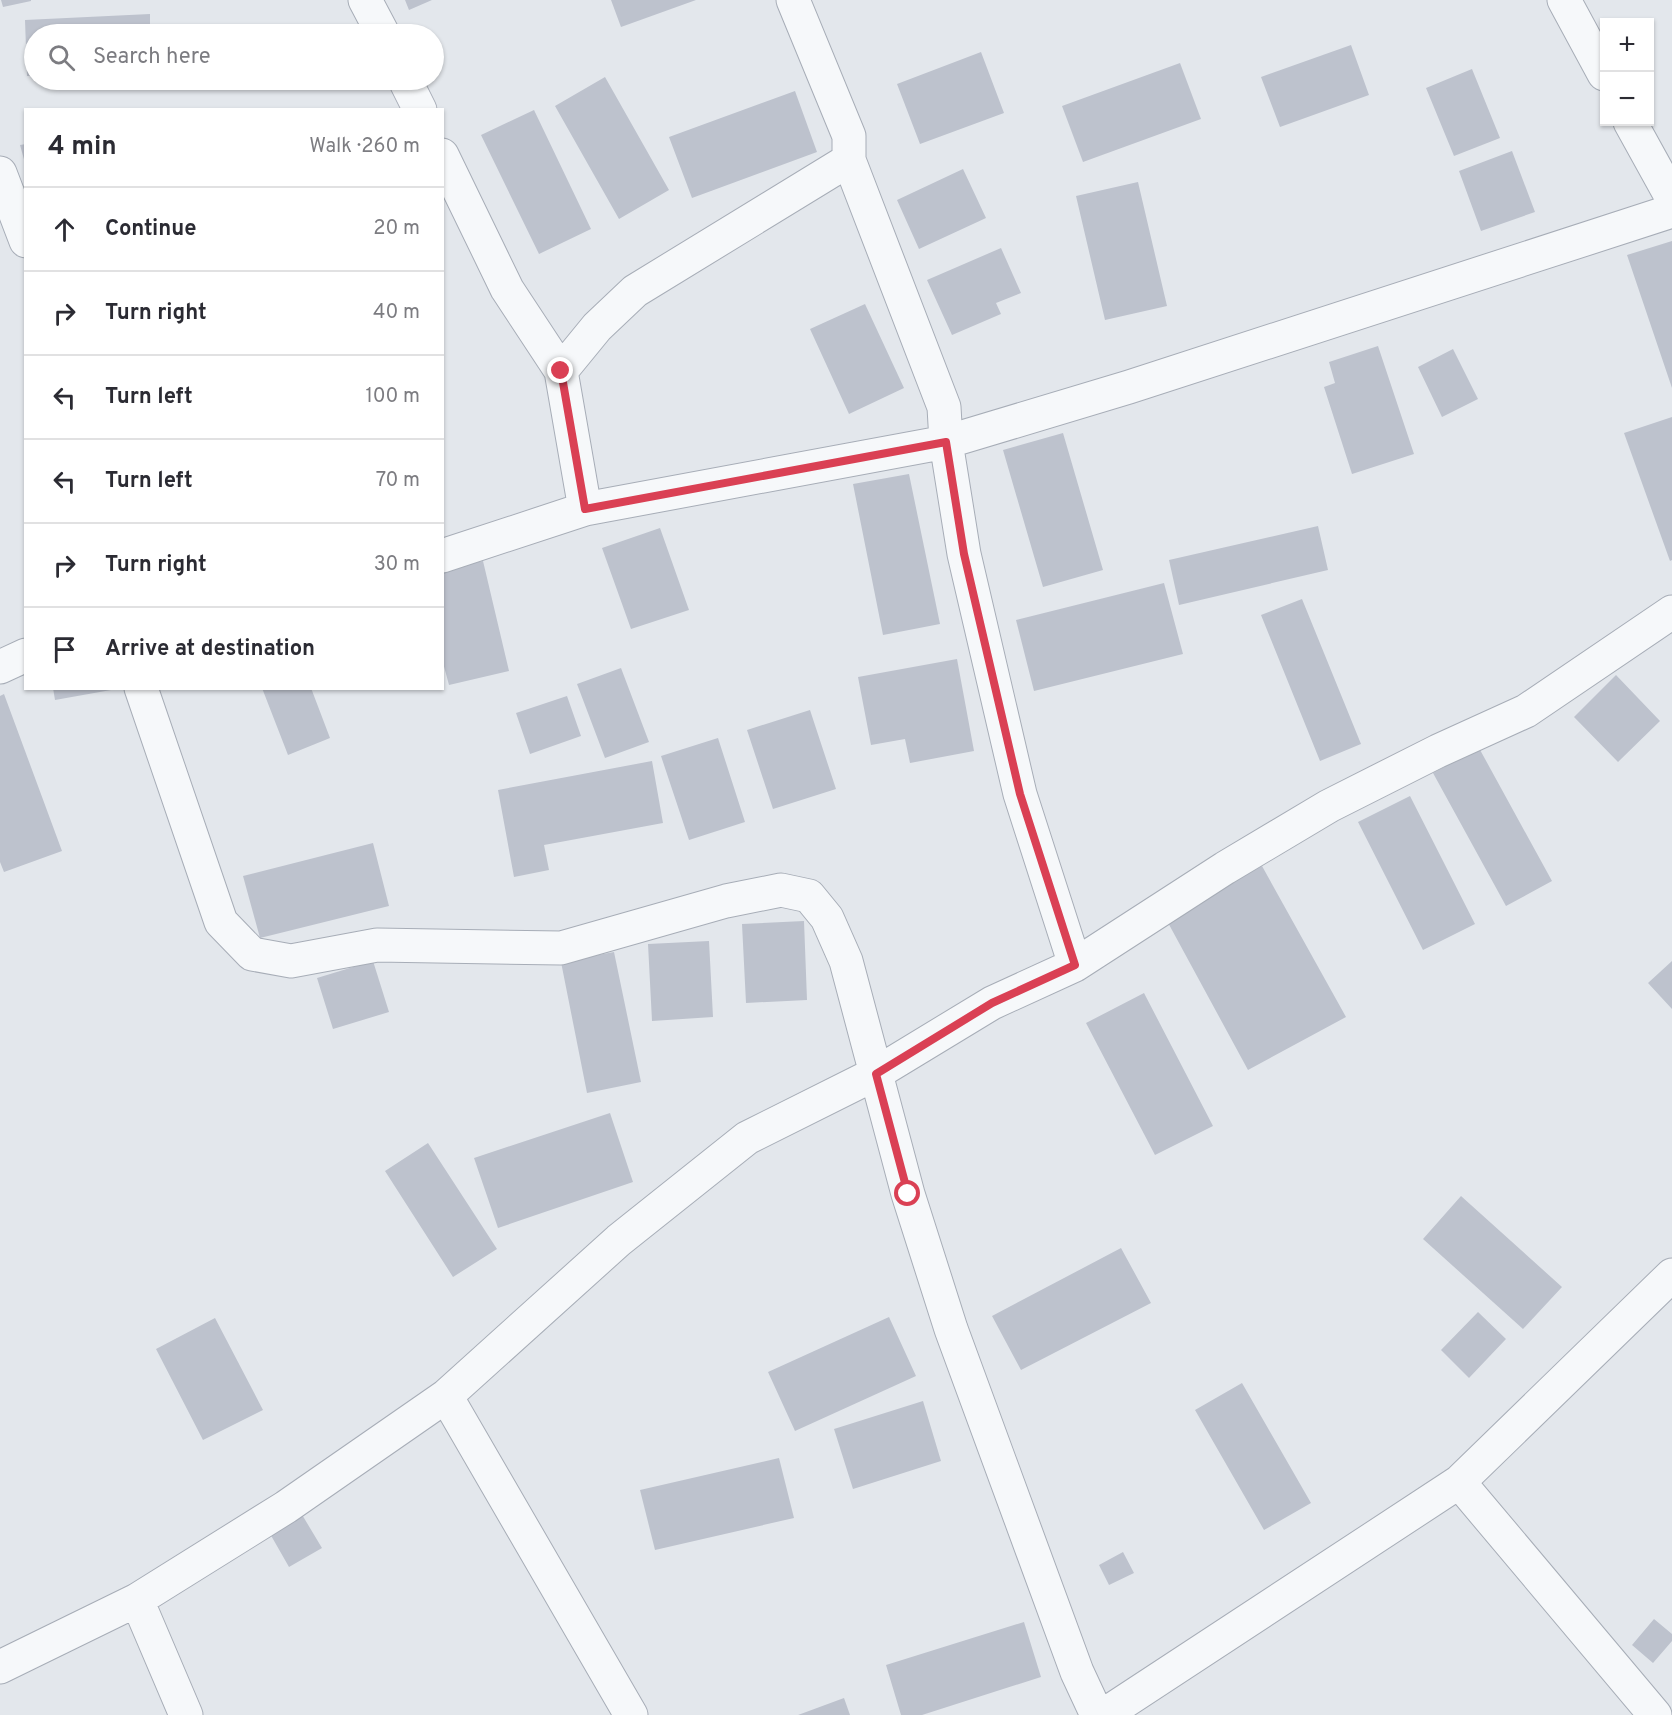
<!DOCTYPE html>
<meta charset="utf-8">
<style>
:root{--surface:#fff;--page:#f2f2f3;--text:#2b2b33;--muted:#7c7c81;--line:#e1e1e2}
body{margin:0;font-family:Overpass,sans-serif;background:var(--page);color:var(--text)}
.controls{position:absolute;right:18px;top:18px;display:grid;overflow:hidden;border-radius:0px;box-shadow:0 2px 4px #0004}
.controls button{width:54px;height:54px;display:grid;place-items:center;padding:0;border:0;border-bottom:2px solid var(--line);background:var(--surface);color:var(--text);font:30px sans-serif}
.stop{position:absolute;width:18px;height:18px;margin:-14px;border:4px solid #da4054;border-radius:50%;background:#fff}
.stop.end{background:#da4054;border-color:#fff;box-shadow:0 2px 6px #0008}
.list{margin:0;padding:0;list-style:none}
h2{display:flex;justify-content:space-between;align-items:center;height:78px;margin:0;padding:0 24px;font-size:26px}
h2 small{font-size:20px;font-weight:400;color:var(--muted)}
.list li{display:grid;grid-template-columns:39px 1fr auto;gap:18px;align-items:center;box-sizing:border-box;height:84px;padding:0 24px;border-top:2px solid var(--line)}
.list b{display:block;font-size:22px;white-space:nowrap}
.list em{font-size:20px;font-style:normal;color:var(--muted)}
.icon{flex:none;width:33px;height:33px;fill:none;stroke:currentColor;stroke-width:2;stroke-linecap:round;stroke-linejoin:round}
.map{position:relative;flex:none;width:1672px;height:1715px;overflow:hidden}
.search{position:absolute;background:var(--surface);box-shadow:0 2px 4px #0004;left:24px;top:24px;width:420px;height:66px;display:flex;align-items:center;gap:15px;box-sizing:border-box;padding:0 21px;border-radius:33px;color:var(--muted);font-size:22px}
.panel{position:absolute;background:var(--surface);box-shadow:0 2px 4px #0004;left:24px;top:108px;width:420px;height:582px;border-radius:0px}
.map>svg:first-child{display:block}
</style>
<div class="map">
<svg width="1672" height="1715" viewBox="0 0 1672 1715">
<rect width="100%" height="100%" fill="#e3e7ec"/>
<!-- building -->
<path fill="#bdc2cd" d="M1,0H31V1L3,7Z
M405,0H432L409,10Z
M611,0H696L621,27Z
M150,14V34H34V76H27L25,20Z
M1351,45L1369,95L1280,127L1261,77Z
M981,52L1004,113L920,144L897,84Z
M1180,63L1201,119L1083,162L1062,106Z
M1472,69L1500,138L1454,156L1426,88Z
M605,77L669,190L619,219L555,106Z
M795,91L817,152L692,198L669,137Z
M534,110L591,229L539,254L481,135Z
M26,144V163H25L20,145Z
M1512,151L1535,212L1481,231L1459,171Z
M963,169L986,218L919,249L897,200Z
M1138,182L1167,306L1105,320L1076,196Z
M1672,241V388L1627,255Z
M1001,248L1021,293L996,303L1001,314L952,335L927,280Z
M865,304L904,388L849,414L810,329Z
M1378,346L1414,454L1352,474L1324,387L1335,383L1329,362Z
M1453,349L1478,399L1442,417L1418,367Z
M1672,417V560L1670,561L1624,433Z
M1063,433L1103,570L1043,587L1003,450Z
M909,474L940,624L883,635L853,484Z
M1318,526L1328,570L1179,605L1169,560Z
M660,528L689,610L631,629L602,548Z
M483,561L509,671L449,685L442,659V570Z
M1164,583L1183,654L1034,691L1016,620Z
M1302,599L1361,744L1320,761L1261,615Z
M957,659L974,751L910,763L905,739L871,745L858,677Z
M621,668L649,742L605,758L577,684Z
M1616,675L1660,721L1618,762L1574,717Z
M53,688H110L111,690L55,700Z
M262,688H311L330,738L288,755Z
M4,694L62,851L4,872L0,862V696Z
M567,696L581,736L530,754L516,713Z
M810,710L836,789L773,809L747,730Z
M718,738L745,822L689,840L661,756Z
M1479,748L1552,881L1506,906L1433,773Z
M652,761L663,823L544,845L549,870L514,877L498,790Z
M1410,796L1475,924L1423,950L1358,822Z
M373,843L389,906L260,938L243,876Z
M1262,866L1346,1017L1248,1070L1166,919Z
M804,921L807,1000L746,1003L742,924Z
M709,941L713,1017L652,1021L648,944Z
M614,952L641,1082L587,1093L561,962Z
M373,961L389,1012L333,1029L317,978Z
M1672,961V1009L1648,983Z
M1144,993L1213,1126L1155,1155L1086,1023Z
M610,1113L633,1182L498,1228L474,1158Z
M428,1143L497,1249L453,1277L385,1171Z
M1461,1196L1562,1287L1523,1329L1423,1239Z
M1121,1248L1151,1303L1021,1370L992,1316Z
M1478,1312L1506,1339L1469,1378L1441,1350Z
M889,1317L916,1376L795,1431L768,1372Z
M215,1318L263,1410L203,1440L156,1349Z
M1242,1383L1311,1503L1264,1530L1195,1410Z
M923,1401L941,1461L853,1489L834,1429Z
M779,1458L794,1518L655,1550L640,1490Z
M301,1513L322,1548L289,1567L269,1532Z
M1123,1552L1134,1573L1109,1585L1099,1565Z
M1654,1619L1672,1634V1641L1653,1663L1632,1645Z
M1024,1622L1041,1677L922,1715H901L886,1665Z
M844,1698L850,1715H798Z"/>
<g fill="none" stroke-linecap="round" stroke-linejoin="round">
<defs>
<path id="street" d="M365,0L383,34
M1564,0L1604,74
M405,80L420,110
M1630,122L1672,198
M442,155L507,289L561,371
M849,160L944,407L946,442L964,554L1020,794L1075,965
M0,173L26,241
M585,509L561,371L597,327L635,291L849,160V136L793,0
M442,556L585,509L946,442L1129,387L1672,211
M0,667L26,655
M141,688L221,922L252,954L291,961L377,945L561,948L726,901L781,890L809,896L827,918L846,961L908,1194L951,1329L1077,1672L1097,1715
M446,1396L631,1715
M1459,1482L1655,1715
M137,1600L186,1715
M0,1667L137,1600L286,1507L446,1396L619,1240L747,1138L875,1074L992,1003L1075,965L1225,868L1329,806L1438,751L1526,711L1672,612
M1104,1715L1459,1482L1672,1275"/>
</defs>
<!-- street casing -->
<use href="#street" stroke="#a7adb7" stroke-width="35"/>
<!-- street -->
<use href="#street" stroke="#f6f8fa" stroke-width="33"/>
</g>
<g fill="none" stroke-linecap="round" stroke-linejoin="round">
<!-- route -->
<path stroke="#da4054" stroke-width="8" d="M561,371L585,509L946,442L964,554L1020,794L1075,965L992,1003L876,1074L908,1194"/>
</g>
</svg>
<div class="controls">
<button>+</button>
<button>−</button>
</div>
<div class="stop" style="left:908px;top:1194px"></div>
<div class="stop end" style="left:561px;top:371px"></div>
<div class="search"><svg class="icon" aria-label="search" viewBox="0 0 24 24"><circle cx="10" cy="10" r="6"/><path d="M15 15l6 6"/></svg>Search here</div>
<section class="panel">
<h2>4 min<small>Walk · 260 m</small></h2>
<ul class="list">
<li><svg class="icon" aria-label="ahead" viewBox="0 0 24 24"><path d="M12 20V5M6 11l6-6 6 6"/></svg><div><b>Continue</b></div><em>20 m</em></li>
<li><svg class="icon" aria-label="right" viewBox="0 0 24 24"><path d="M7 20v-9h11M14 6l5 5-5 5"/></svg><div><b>Turn right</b></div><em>40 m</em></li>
<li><svg class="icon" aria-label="left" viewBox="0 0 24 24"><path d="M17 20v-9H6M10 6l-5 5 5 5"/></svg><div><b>Turn left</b></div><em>100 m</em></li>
<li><svg class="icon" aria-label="left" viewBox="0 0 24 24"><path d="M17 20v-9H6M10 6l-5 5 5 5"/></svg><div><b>Turn left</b></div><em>70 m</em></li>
<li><svg class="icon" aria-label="right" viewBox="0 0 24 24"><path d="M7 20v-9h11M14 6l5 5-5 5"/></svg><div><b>Turn right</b></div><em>30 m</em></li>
<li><svg class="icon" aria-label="arrive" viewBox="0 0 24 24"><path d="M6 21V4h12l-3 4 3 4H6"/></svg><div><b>Arrive at destination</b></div></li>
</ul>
</section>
</div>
